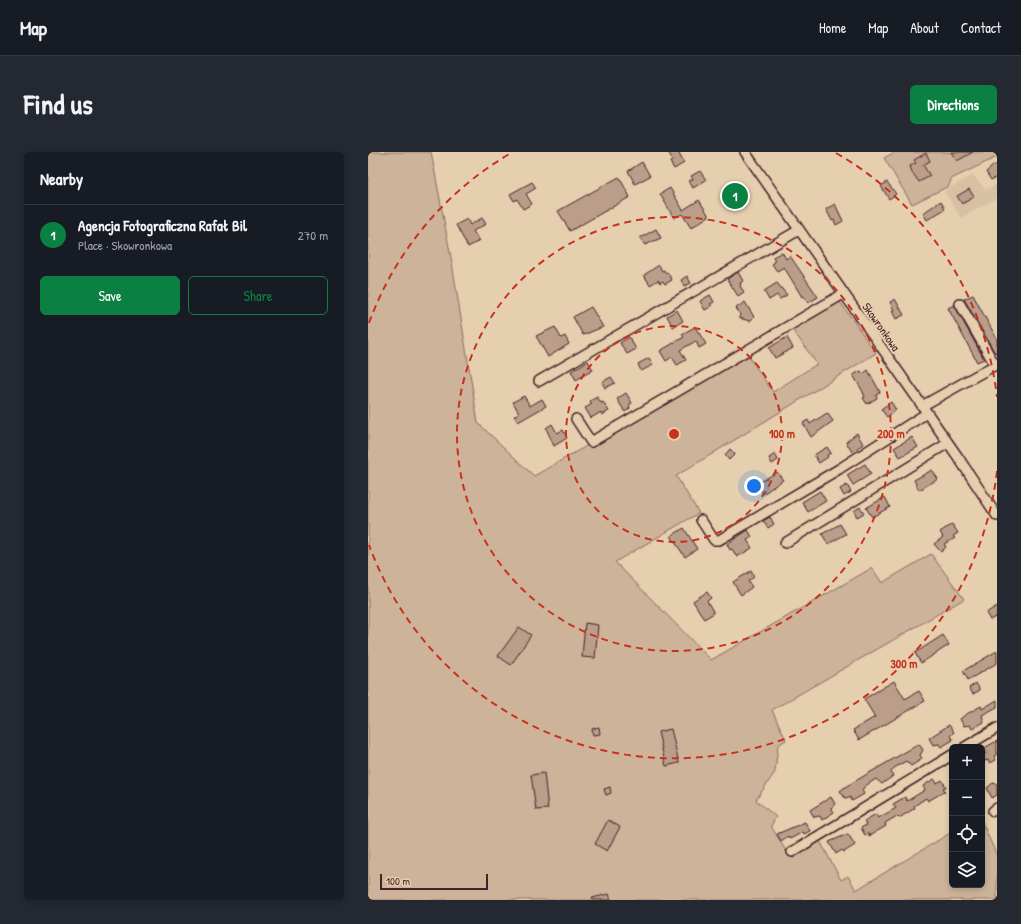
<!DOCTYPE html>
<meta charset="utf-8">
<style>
:root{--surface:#171b24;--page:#242831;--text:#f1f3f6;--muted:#9ea1a6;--line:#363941;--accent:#0b8043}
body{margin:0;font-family:"Patrick Hand",sans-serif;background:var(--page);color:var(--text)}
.controls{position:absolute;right:12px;bottom:12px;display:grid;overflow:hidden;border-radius:6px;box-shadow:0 2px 6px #0003}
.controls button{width:36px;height:36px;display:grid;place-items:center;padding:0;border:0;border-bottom:1px solid var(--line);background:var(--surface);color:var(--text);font:20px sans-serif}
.scale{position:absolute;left:12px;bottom:10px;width:108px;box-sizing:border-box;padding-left:4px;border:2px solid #4a1f2b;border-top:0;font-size:11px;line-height:14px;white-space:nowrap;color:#4a1f2b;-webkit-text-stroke:3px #e5cfae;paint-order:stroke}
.you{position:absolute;left:386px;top:334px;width:14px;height:14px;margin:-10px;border:3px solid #fff;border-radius:50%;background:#1a73e8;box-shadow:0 0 0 6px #1a73e833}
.badge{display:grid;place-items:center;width:26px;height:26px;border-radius:50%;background:var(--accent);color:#fff;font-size:13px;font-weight:700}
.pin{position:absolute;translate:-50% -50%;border:2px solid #fff;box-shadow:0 1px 4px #0006}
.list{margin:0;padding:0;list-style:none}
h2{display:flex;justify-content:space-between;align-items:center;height:52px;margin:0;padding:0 16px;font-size:17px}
h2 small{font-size:13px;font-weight:400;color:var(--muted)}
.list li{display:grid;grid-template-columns:26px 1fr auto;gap:12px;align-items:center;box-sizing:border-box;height:60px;padding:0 16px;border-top:1px solid var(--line)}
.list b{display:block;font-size:15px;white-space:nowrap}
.list p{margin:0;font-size:13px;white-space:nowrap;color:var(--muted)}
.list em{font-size:13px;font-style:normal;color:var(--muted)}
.actions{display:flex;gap:8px;padding:12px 16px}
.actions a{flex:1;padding:9px 0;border:1px solid var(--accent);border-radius:6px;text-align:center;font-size:14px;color:var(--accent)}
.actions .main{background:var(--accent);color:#fff}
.icon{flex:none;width:22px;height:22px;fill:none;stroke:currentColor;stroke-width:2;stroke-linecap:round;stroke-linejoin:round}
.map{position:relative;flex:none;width:629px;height:748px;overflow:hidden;border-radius:6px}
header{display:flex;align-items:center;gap:24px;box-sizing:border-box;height:56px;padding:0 20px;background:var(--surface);border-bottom:1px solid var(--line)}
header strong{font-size:19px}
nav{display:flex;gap:22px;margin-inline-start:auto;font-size:14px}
.intro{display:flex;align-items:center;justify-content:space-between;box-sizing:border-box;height:96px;padding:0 24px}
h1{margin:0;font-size:28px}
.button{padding:10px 18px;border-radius:6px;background:var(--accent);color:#fff;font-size:14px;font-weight:700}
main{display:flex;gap:24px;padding:0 24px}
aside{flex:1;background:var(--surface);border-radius:6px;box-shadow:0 2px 6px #0003}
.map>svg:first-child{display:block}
</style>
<header>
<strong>Map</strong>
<nav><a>Home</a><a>Map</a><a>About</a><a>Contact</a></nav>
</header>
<div class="intro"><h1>Find us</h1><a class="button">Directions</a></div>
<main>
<aside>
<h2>Nearby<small></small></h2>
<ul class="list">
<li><span class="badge">1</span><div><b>Agencja Fotograficzna Rafał Bil</b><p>Place · Skowronkowa</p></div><em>270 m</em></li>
</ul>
<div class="actions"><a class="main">Save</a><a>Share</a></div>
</aside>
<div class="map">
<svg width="629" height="748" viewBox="0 0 629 748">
<rect width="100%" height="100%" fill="#e5cfae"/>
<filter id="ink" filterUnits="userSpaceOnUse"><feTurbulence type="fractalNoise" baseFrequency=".025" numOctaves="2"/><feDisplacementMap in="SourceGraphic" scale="8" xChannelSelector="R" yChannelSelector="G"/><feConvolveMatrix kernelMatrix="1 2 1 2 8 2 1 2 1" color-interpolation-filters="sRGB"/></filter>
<g filter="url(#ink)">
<!-- built -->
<path fill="#d8c0a3" d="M605,23L618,38L629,32V46L593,66L576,39Z"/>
<!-- green -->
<path fill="#ccb399" stroke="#8b6962" d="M0,0H63L84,111L110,271L166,324L379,202L405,240L449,212L424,177L472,150L508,201L308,324L331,361L247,410L343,508L504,416L514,431L563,402L596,447L404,558L418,588L410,593L407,620L388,648L408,665L403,674L421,704L451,687L473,728L480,724L488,738L584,680V733H614V670L629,704V748H0Z
M527,0H629V5L583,27L581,34L544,52L516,6Z"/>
<!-- building -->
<path fill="#ba9e8a" stroke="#4a1f2b" d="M300,0H310L316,11L306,17L302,10L305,8Z
M583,0H605L589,9Z
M558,1L562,9L555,13L562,24L551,30L544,20L542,14L548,11L546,8Z
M274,10L282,24L267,32L260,19Z
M626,13H629V25L623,28L618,20Z
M332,19L338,28L325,36L321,29L325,27L323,24Z
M251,25L262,45L202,79L190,59Z
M164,30L168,36L158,42L164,52L155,57L149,47L146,49L142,42Z
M519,30L528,42L521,47L513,34Z
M302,36L315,58L331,48L341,64L323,76L314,62L306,66L292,42Z
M374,36L377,42L374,44L375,46L365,53L360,44Z
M601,37L606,45L594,52L589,44Z
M573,49L577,57L559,68L555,61Z
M467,52L475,69L468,73L466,68L464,69L458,57Z
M114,66L118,72L105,79L111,89L100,95L88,73L99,67L102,73Z
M288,77L293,86L277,93L272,86Z
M414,100L418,107L422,104L450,145L440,151L436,144L434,145L416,115L409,119L404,112L407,110L405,105Z
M291,113L294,119L296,118L297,121L299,120L304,128L297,132L295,129L292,131L290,128L282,133L276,123Z
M370,120L375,129L372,131L373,133L372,134L376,140L370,144L359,127Z
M319,124L323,131L316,134L313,128Z
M409,131L419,143L412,147L409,143L401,148L396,139Z
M342,143L346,150L342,152L344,154L337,158L332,149Z
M605,143L629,187V200L627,201L596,147Z
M527,147L536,163L528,167L524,159L526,158L522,150Z
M377,150L386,165L382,169L371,166L372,162L368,156Z
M586,153L616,207L609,210L580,156Z
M223,155L235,175L215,183L205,165Z
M309,158L315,169L305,175L299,164Z
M187,175L193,186L197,184L201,192L180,205L168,184Z
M327,175L338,192L331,196L328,189L312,198L318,208L309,213L304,205L298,209L292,199L316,185L314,182Z
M261,185L268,197L259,202L252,191Z
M419,185L425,196L407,206L401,196Z
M281,206L285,213L273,219L270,212Z
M220,209L225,218L208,228L203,219Z
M500,218L512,240L508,243L509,246L499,252L495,246L497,245L494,238L485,223L493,219L495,222Z
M243,225L247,231L237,236L234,230Z
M258,241L264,251L261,253L262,256L257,260L249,247Z
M156,244L162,254L174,247L178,254L150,270L146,264L151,261L145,250Z
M229,245L233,251L235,250L241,259L234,263L233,260L223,266L217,256L224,252L222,249Z
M523,250L528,258L519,265L513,257Z
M459,261L465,269L443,285L435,271L440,268L442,272Z
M184,272L189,281L195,278L199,286L186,294L178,276Z
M489,281L495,292L484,300L478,290Z
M544,285L550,295L532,305L526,296Z
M459,295L463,301L459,303L460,305L451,311L446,303Z
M362,297L367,302L361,308L357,303Z
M407,302L410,308L404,312L401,306Z
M497,312L503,322L485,333L479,323Z
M564,318L570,327L551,338L546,328Z
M409,320L415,328L395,342L389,332Z
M479,333L483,340L476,344L472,337Z
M452,339L458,349L440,360L434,350Z
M517,345L522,355L504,365L498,356Z
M492,355L496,361L489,365L486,359Z
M402,365L406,372L400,376L395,369Z
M472,372L478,382L460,392L454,382Z
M584,372L590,381L585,384L587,386L576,392L578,395L573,400L566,392L575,385L572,380Z
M316,376L329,397L317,405L303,384Z
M380,378L384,385L379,388L384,396L369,405L364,397L362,398L359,392Z
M383,419L386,425L380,429L384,435L373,443L365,430Z
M339,440L343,446L339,449L346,461L336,467L325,449Z
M629,454V464L622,468L618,461Z
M217,471L230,473L227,506L214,505Z
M151,475L163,483L143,513L130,504Z
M575,483L581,493L553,511L547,501Z
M629,499V511L600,528L595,519Z
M526,529L537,547L551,539L557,549L491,588L485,578L507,565L496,547Z
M608,531L612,538L605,542L601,536Z
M629,548V555L614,563L616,570L604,577L602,573L596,574L592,567L597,563L613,554L614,557Z
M581,573L586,580L582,584L585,588L573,595L571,592L565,593L561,586Z
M231,575L232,582L225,583L224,577Z
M303,577L311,611L298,614L290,580Z
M629,589V602L626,604L628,608L622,611L620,608L617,609L614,604L618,601L616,596Z
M551,592L555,598L552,603L554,607L543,614L538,609L526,616L523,620L525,624L514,632L508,627L497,634L494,638L496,642L484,649L482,645L477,646L472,639L477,635Z
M176,621L180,657L168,658L163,623Z
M566,627L569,631L574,628L578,635L575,636L577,639L560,649L558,646L546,654L547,656L531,666L529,664L517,671L518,674L501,684L500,681L497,683L493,676L498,673L496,669L508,662L510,666L523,659L528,656L525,652L537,645L539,649L552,641L557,638L555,634Z
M625,631L629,632V643L624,646L619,636Z
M242,635L243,641L238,643L236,637Z
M463,645L467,652L463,656L466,660L454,668L452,664L446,665L442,658Z
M240,668L252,675L239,699L227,692Z
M437,670L442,679L436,682L435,680L422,687L420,684L413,689L409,682Z
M480,682L487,693L476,700L474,698L468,702L461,690Z
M241,742L243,748H225L224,746Z"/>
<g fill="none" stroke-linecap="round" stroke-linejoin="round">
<defs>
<path id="minor" d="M377,0L590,305L629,364
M592,152L627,213
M171,229L431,78
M554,254L629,212
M208,267L223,290L475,142
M333,368L346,388H351L471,317L559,261
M417,391L580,291
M597,595L629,576
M625,659L629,656
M424,700L584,603"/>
</defs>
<!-- minor casing -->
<use href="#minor" stroke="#4a1f2b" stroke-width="12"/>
<!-- minor -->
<use href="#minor" stroke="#e5cfae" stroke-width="9"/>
</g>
</g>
<!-- distance rings -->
<g fill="none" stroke="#c8321e" stroke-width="2" stroke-dasharray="7 5">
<circle cx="306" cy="282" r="108"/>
<circle cx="306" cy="282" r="217"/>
<path d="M629 319A325 325 0 0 1 1 393M1 171A325 325 0 0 1 143 1M468 1A325 325 0 0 1 629 245"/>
</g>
<g text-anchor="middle" stroke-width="4" stroke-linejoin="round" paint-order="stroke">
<!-- street labels -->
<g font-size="12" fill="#4a1f2b" stroke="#e5cfae">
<text transform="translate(513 175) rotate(55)" y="4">Skowronkowa</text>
</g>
</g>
<circle cx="306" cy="282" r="6" fill="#c8321e" stroke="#e5cfae" stroke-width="2"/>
<g font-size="12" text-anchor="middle" font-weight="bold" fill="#c8321e" stroke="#e5cfae" stroke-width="4" stroke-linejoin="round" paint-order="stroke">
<text x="414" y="286">100 m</text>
<text x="523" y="286">200 m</text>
<text x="536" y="516">300 m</text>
</g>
</svg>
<div class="controls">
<button>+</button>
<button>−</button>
<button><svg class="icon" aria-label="locate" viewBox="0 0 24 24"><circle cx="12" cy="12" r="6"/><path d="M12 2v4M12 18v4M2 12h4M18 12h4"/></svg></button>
<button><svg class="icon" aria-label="layers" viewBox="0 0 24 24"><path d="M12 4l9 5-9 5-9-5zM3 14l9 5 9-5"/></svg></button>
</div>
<div class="scale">100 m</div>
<div class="you"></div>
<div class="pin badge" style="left:367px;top:44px">1</div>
</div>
</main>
